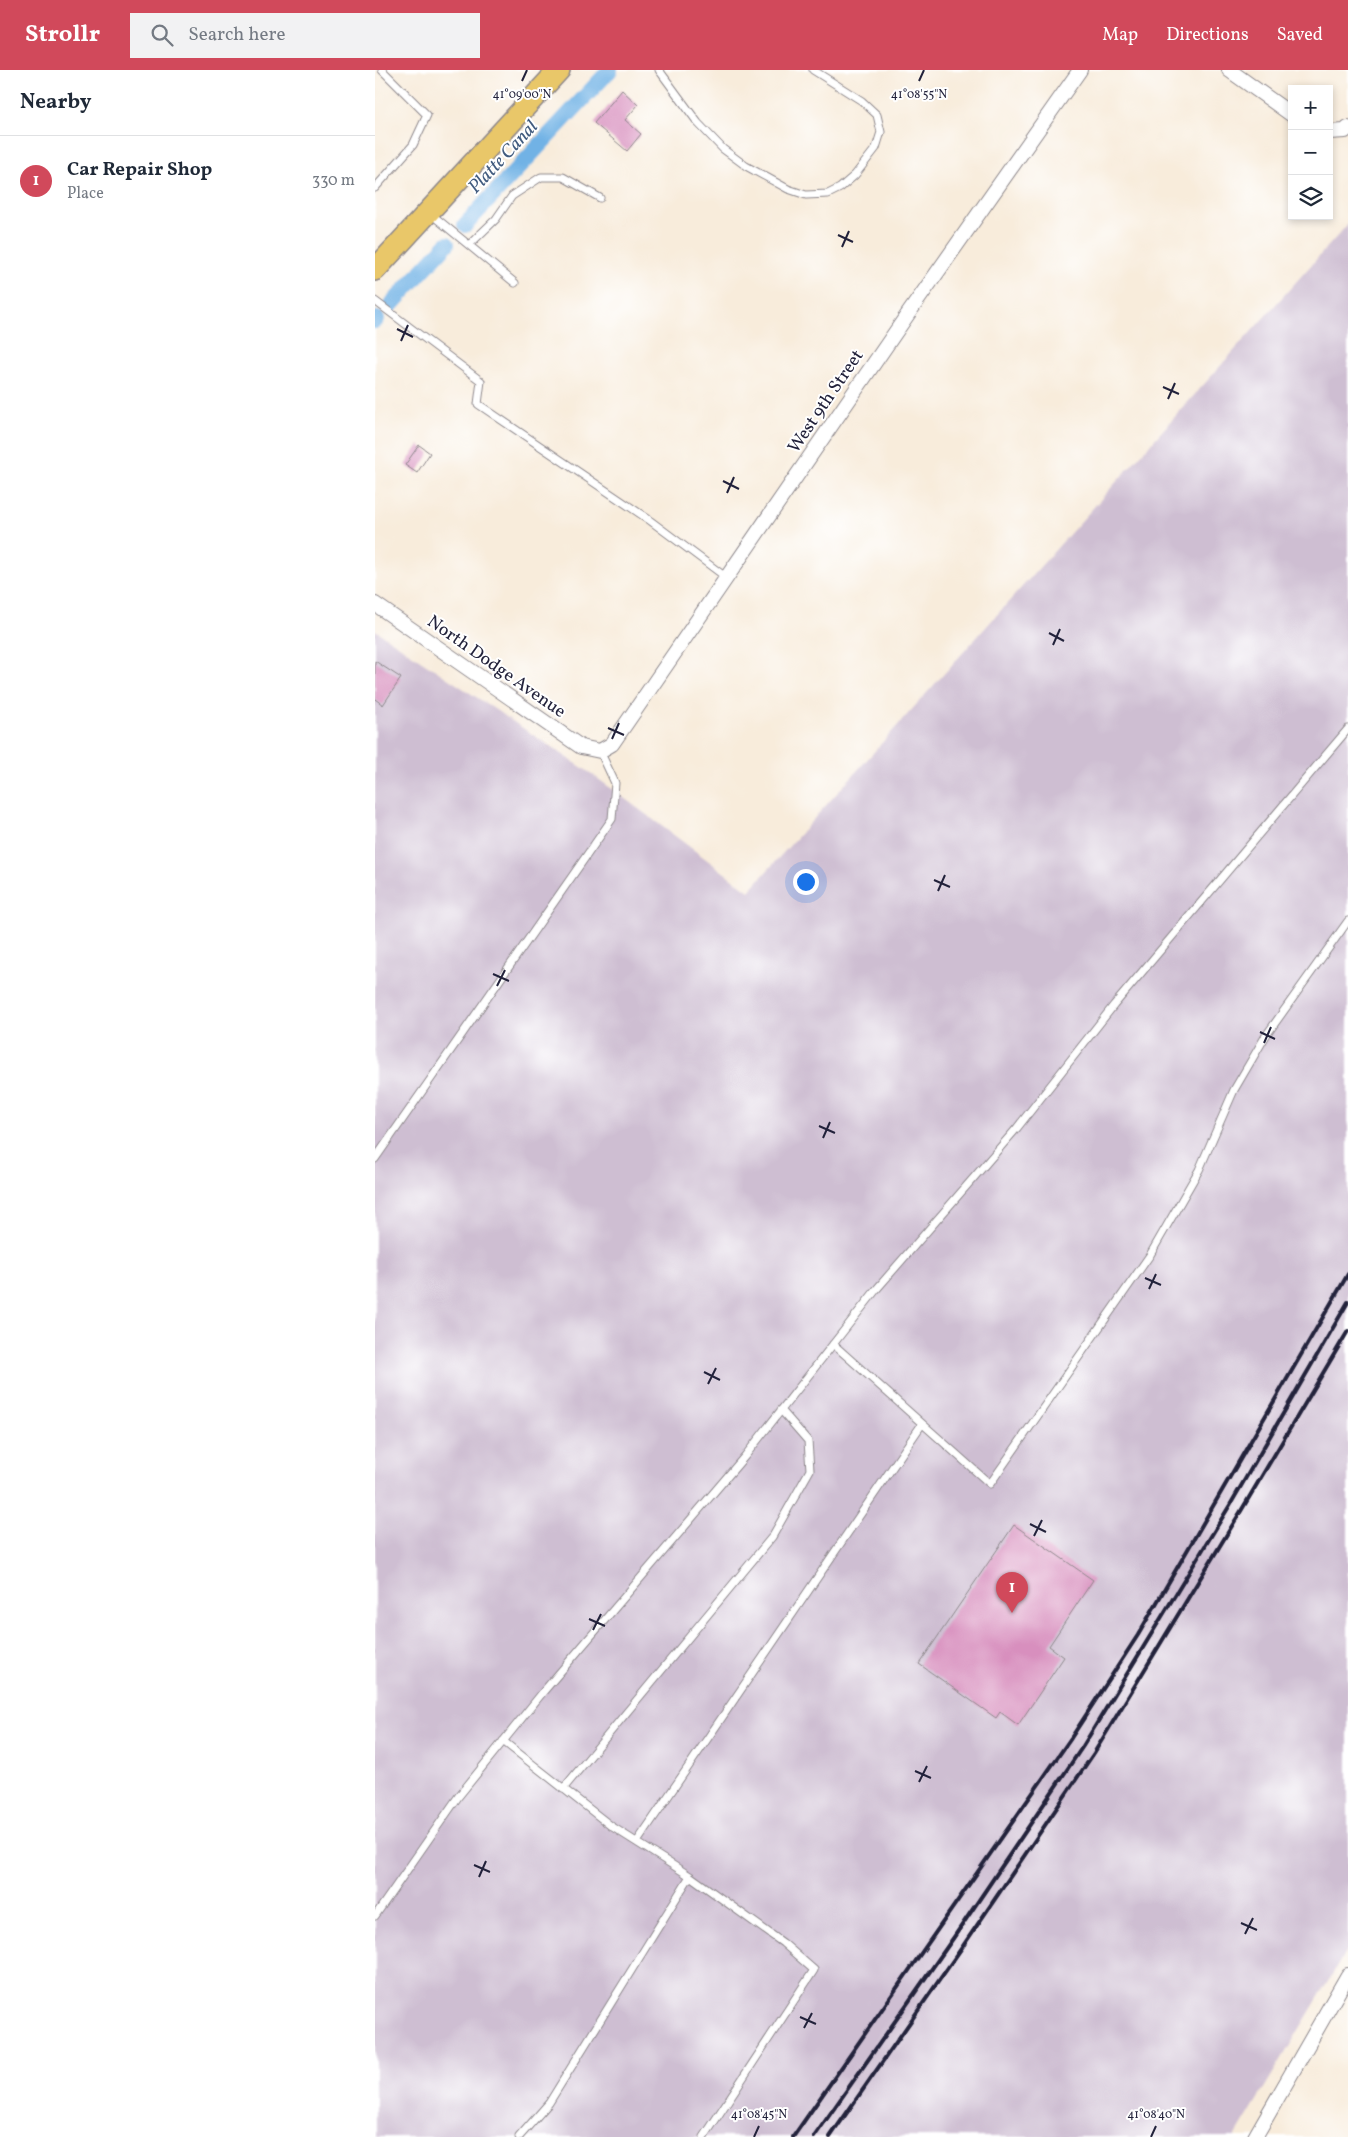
<!DOCTYPE html>
<meta charset="utf-8">
<style>
:root{--surface:#fff;--page:#f2f2f3;--text:#1f2937;--muted:#747a83;--line:#e0e1e3;--accent:#d1495b}
body{margin:0;font-family:Vollkorn,serif;background:var(--page);color:var(--text)}
.controls{position:absolute;right:15px;top:15px;display:grid;overflow:hidden;border-radius:0px;box-shadow:0 2px 8px #0003}
.controls button{width:45px;height:45px;display:grid;place-items:center;padding:0;border:0;border-bottom:1px solid var(--line);background:var(--surface);color:var(--text);font:25px sans-serif}
.you{position:absolute;left:430px;top:811px;width:18px;height:18px;margin:-12px;border:4px solid #fff;border-radius:50%;background:#1a73e8;box-shadow:0 0 0 8px #1a73e833}
.badge{display:grid;place-items:center;width:32px;height:32px;border-radius:50%;background:var(--accent);color:#fff;font-size:16px;font-weight:700}
.pin{position:absolute;translate:-50% -41px;filter:drop-shadow(0 1px 2px #0008)}
.pin::after{content:'';position:absolute;top:26px;width:18px;height:15px;background:inherit;clip-path:polygon(0 0,100% 0,50% 100%)}
.list{margin:0;padding:0;list-style:none}
h2{display:flex;justify-content:space-between;align-items:center;height:65px;margin:0;padding:0 20px;font-size:21px}
h2 small{font-size:16px;font-weight:400;color:var(--muted)}
.list li{display:grid;grid-template-columns:32px 1fr auto;gap:15px;align-items:center;box-sizing:border-box;height:90px;padding:0 20px;border-top:1px solid var(--line)}
.list b{display:block;font-size:19px;white-space:nowrap}
.list p{margin:0;font-size:16px;white-space:nowrap;color:var(--muted)}
.list em{font-size:16px;font-style:normal;color:var(--muted)}
.icon{flex:none;width:28px;height:28px;fill:none;stroke:currentColor;stroke-width:2;stroke-linecap:round;stroke-linejoin:round}
.map{position:relative;flex:none;width:973px;height:2067px;overflow:hidden}
header{display:flex;align-items:center;gap:30px;box-sizing:border-box;height:70px;padding:0 25px;background:var(--accent);color:#fff}
header strong{font-size:24px}
nav{display:flex;gap:28px;margin-inline-start:auto;font-size:18px}
.search{width:350px;height:45px;background:var(--page);display:flex;align-items:center;gap:12px;box-sizing:border-box;padding:0 18px;border-radius:0px;color:var(--muted);font-size:19px}
main{display:flex}
aside{flex:1;background:var(--surface)}
.map>svg:first-child{display:block}
</style>
<header>
<strong>Strollr</strong>
<div class="search"><svg class="icon" aria-label="search" viewBox="0 0 24 24"><circle cx="10" cy="10" r="6"/><path d="M15 15l6 6"/></svg>Search here</div>
<nav><a>Map</a><a>Directions</a><a>Saved</a></nav>
</header>
<main>
<aside>
<h2>Nearby<small></small></h2>
<ul class="list">
<li><span class="badge">1</span><div><b>Car Repair Shop</b><p>Place</p></div><em>330 m</em></li>
</ul>
</aside>
<div class="map">
<svg width="973" height="2067" viewBox="0 0 973 2067">
<rect width="100%" height="100%" fill="#fff"/>
<filter id="ink" filterUnits="userSpaceOnUse"><feTurbulence type="fractalNoise" baseFrequency=".02" numOctaves="2"/><feDisplacementMap in="SourceGraphic" scale="10" xChannelSelector="R" yChannelSelector="G"/><feConvolveMatrix kernelMatrix="1 2 1 2 8 2 1 2 1" color-interpolation-filters="sRGB"/></filter>
<filter id="wash" filterUnits="userSpaceOnUse"><feTurbulence type="fractalNoise" baseFrequency=".0096" numOctaves="4" result="noise"/><feDisplacementMap in="SourceGraphic" scale="20" xChannelSelector="R" yChannelSelector="G"/><feGaussianBlur stdDeviation="1.12" result="paint"/><feColorMatrix in="noise" values="0 0 0 0 0 0 0 0 0 0 0 0 0 0 0 0 0 1.4 0 .05"/><feComposite in="paint" operator="in"/></filter>
<g filter="url(#wash)">
<rect width="100%" height="100%" fill="#f8ecdb"/>
<!-- industrial -->
<path fill="#cebed2" d="M973,154V1878L860,2067H0V560L214,702L374,821Z"/>
<g fill="none" stroke-linecap="round" stroke-linejoin="round">
<!-- canal -->
<path stroke="#71b2e5" stroke-width="16" d="M90,155L235,0
M16,235L72,174
M0,251L2,249"/>
</g>
<g id="blocks">
<!-- building -->
<path fill="#d88fbe" d="M247,20L263,35L250,50L266,64L252,81L219,53Z
M44,375L55,383L42,403L30,395Z
M0,591L26,608L8,635L0,629Z
M639,1455L718,1510L674,1576L689,1587L643,1655L625,1642L621,1648L544,1594Z"/>
</g>
</g>
<g filter="url(#ink)">
<use href="#blocks" fill-opacity="0" stroke="#8d878b" stroke-width="1"/>
<g fill="none" stroke-linecap="round" stroke-linejoin="round">
<defs>
<path id="lane" d="M284,0L323,53L348,79L371,96L413,119L431,125L453,124L465,118L480,105L501,78L506,62L502,45L487,31L438,0
M0,118L38,75L52,45L7,0
M56,144L140,213
M94,175L121,149L137,126L166,107H188L225,128
M0,231L106,311L103,334L273,449L352,508
M0,1089L237,749L240,713L225,681
M458,1274L615,1414L775,1185L824,1100L859,1020L890,967L973,851
M128,1671L236,1756L315,1806L408,1873L439,1900L329,2067
M188,1719L397,1467L435,1400L433,1371L406,1340
M262,1772L547,1354
M0,1846L83,1727L168,1622L370,1386L500,1221L642,1058L739,935L973,659
M144,2067L174,2033L315,1806"/>
<path id="street" d="M854,0L917,45
M954,62L970,61L973,58
M0,534L206,677L225,681L237,674L533,244L705,0
M880,2067L973,1905"/>
<path id="primary" d="M0,200L184,0"/>
</defs>
<!-- lane casing -->
<use href="#lane" stroke="#8d878b" stroke-width="9"/>
<!-- street casing -->
<use href="#street" stroke="#8d878b" stroke-width="16"/>
<!-- primary casing -->
<use href="#primary" stroke="#8d878b" stroke-width="24"/>
<!-- lane -->
<use href="#lane" stroke="#fff" stroke-width="7"/>
<!-- street -->
<use href="#street" stroke="#fff" stroke-width="14"/>
<!-- primary -->
<use href="#primary" stroke="#e9c769" stroke-width="21"/>
<!-- rail -->
<path stroke="#22223b" stroke-width="4" d="M418,2067L696,1668L763,1565L973,1204
M439,2067L579,1867L708,1676L855,1435L973,1232
M455,2067L588,1876L719,1683L866,1441L973,1261"/>
</g>
</g>
<!-- ticks -->
<path fill="none" stroke="#22223b" stroke-width="2" d="M147,11L152,0M544,11L549,0M463,165L478,172M467,177L474,161M22,259L38,267M26,271L33,255M788,317L804,324M793,329L800,313M348,411L364,419M352,423L359,407M674,563L689,571M678,575L685,559M233,658L249,665M237,669L244,653M559,810L575,817M563,821L570,805M118,904L134,911M122,916L130,900M885,962L900,969M889,973L896,957M444,1056L460,1063M448,1068L455,1052M770,1208L786,1215M774,1219L781,1204M329,1302L345,1310M333,1314L341,1298M655,1454L671,1462M659,1466L667,1450M214,1549L230,1556M218,1560L226,1544M540,1701L556,1708M544,1712L552,1696M99,1795L115,1802M104,1807L111,1791M866,1853L882,1860M870,1864L878,1848M425,1947L441,1954M429,1958L437,1943M379,2067L384,2056M776,2067L781,2056"/>
<g text-anchor="middle" stroke-width="4" stroke-linejoin="round" paint-order="stroke">
<!-- street labels -->
<g font-size="18" fill="#22223b" stroke="#fff">
<text transform="translate(450 331) rotate(-56)" y="6">West 9th Street</text>
<text transform="translate(122 596) rotate(35)" y="6">North Dodge Avenue</text>
</g>
<!-- water labels -->
<g font-size="19" font-style="italic" fill="#425c7f" stroke="#fff">
<text transform="translate(127 86) rotate(-47)" y="7">Platte Canal</text>
</g>
</g>
<g font-size="12" text-anchor="middle" fill="#22223b" stroke="#fff" stroke-width="4" stroke-linejoin="round" paint-order="stroke">
<text x="147" y="28">41°09'00"N</text>
<text x="544" y="28">41°08'55"N</text>
<text x="384" y="2048">41°08'45"N</text>
<text x="781" y="2048">41°08'40"N</text>
</g>
</svg>
<div class="controls">
<button>+</button>
<button>−</button>
<button><svg class="icon" aria-label="layers" viewBox="0 0 24 24"><path d="M12 4l9 5-9 5-9-5zM3 14l9 5 9-5"/></svg></button>
</div>
<div class="you"></div>
<div class="pin badge" style="left:637px;top:1543px">1</div>
</div>
</main>
